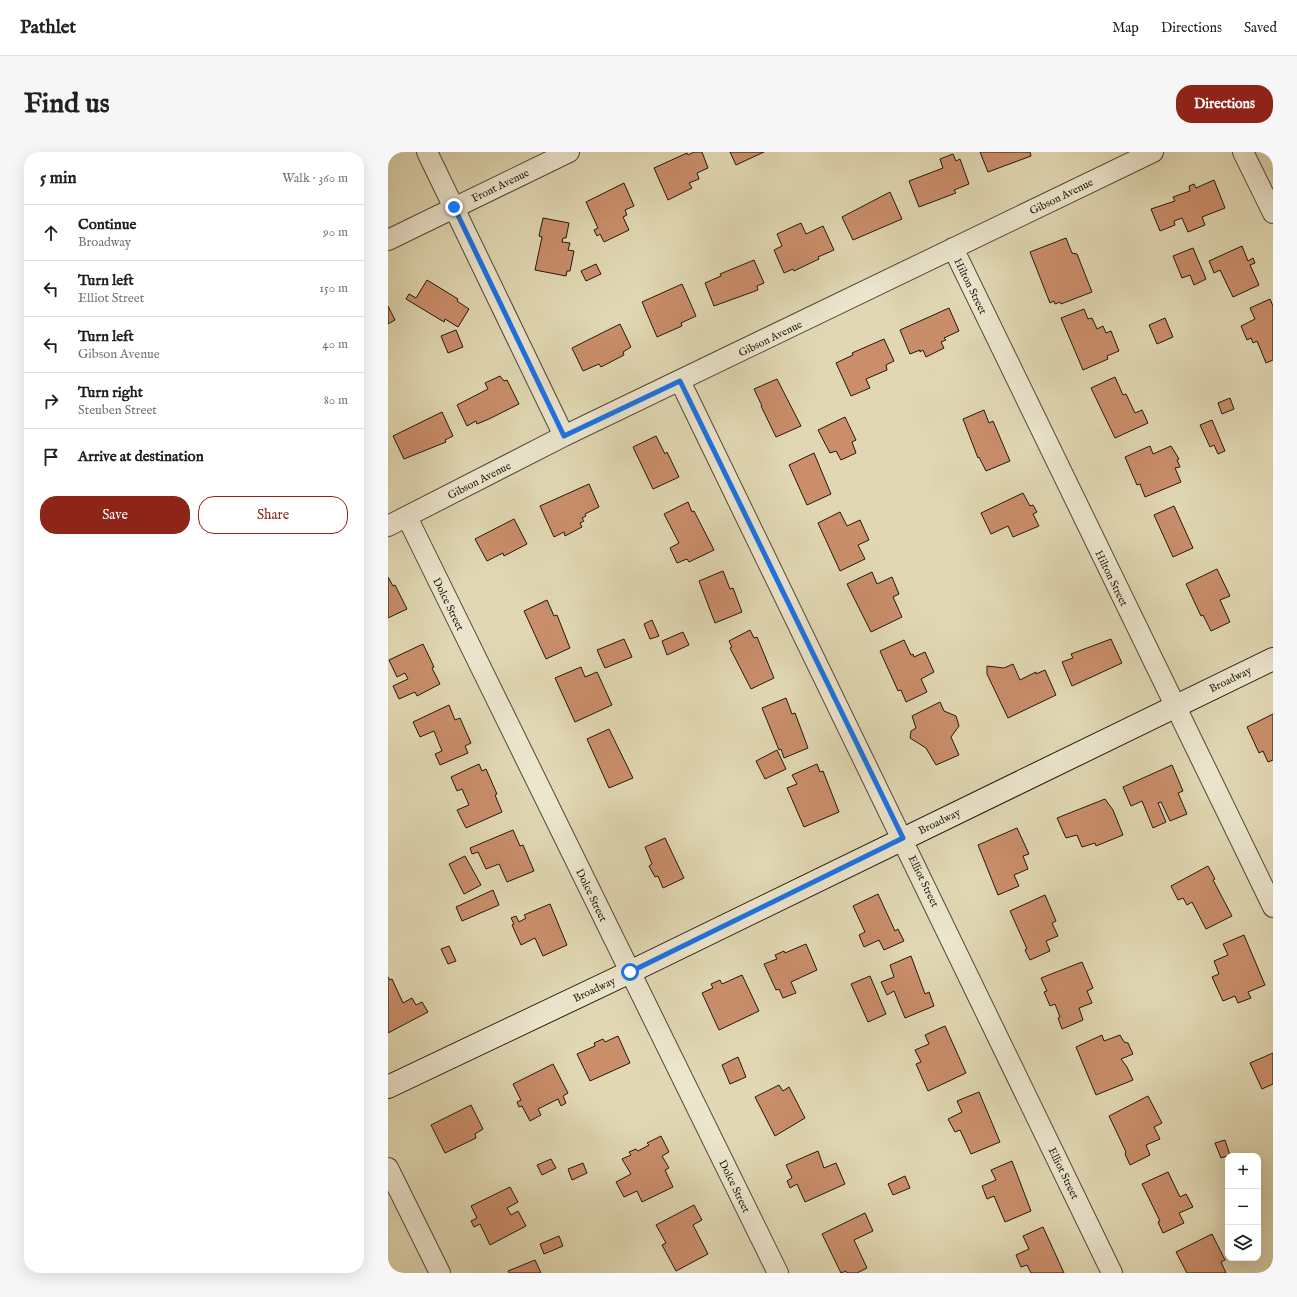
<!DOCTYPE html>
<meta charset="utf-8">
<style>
:root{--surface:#fff;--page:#f6f6f6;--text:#202124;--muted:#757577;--line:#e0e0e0;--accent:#8f2418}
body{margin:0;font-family:"IM FELL English",serif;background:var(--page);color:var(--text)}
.controls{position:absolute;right:12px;bottom:12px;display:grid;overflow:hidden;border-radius:8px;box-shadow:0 4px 16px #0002}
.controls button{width:36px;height:36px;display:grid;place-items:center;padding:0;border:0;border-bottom:1px solid var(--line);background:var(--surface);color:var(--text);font:20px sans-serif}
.stop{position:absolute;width:12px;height:12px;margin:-9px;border:3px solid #1a73e8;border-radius:50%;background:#fff}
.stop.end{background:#1a73e8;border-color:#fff;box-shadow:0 1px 4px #0008}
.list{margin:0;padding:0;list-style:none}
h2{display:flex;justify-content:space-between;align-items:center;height:52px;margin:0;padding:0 16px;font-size:17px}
h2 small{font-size:13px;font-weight:400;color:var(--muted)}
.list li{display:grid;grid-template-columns:26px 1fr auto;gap:12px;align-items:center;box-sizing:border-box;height:56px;padding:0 16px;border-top:1px solid var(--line)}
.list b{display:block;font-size:15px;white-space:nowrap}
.list p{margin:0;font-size:13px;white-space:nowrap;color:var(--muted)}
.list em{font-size:13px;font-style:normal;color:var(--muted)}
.actions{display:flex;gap:8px;padding:12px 16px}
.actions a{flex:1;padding:9px 0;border:1px solid var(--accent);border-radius:16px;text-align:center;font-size:14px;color:var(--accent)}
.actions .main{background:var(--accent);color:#fff}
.icon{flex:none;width:22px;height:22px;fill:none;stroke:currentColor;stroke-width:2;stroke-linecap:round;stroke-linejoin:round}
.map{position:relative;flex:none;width:885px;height:1121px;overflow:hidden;border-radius:16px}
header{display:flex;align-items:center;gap:24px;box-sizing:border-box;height:56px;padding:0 20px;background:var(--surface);border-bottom:1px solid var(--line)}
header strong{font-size:19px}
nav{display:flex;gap:22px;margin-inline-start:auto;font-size:14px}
.intro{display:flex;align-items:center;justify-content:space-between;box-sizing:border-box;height:96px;padding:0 24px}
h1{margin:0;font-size:28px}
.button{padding:10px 18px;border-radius:16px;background:var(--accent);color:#fff;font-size:14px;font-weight:700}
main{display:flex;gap:24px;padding:0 24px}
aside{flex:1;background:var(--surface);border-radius:16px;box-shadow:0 4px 16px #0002}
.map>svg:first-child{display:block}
</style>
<header>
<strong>Pathlet</strong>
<nav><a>Map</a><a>Directions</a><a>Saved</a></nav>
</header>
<div class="intro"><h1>Find us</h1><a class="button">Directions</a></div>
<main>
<aside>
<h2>5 min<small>Walk · 360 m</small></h2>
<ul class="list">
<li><svg class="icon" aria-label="ahead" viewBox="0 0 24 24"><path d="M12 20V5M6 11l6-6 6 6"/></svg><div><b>Continue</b><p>Broadway</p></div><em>90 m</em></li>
<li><svg class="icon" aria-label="left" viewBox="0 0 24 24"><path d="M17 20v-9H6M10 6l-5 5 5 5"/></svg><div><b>Turn left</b><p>Elliot Street</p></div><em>150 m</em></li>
<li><svg class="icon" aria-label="left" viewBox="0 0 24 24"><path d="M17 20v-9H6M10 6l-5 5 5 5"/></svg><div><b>Turn left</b><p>Gibson Avenue</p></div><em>40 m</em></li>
<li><svg class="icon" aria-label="right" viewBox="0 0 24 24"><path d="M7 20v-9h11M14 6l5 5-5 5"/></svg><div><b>Turn right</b><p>Steuben Street</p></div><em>80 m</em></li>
<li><svg class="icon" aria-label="arrive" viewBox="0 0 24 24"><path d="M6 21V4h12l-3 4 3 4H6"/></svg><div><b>Arrive at destination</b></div></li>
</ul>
<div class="actions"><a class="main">Save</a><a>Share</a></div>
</aside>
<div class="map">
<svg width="885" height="1121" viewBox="0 0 885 1121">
<rect width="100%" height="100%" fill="#e1d8b3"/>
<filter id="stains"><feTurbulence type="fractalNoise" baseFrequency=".005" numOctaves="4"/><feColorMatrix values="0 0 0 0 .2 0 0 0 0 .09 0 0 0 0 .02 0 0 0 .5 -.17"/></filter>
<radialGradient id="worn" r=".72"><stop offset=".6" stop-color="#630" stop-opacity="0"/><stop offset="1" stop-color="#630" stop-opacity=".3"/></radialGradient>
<!-- building -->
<path fill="#ca8e6b" stroke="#22180c" d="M306,0H314L320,16L309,21L311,27L301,31L304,36L280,48L266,16L299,1L300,3Z
M342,0H376L348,13Z
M592,0H642L643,4L600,20Z
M565,2L568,9L572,7L581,32L566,38L568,41L531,55L521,29L555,16L552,7Z
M826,28L837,56L814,65L817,73L800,80L794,66L786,69L787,73L772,79L763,57L787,49L785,45L802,39L801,34L806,32L808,36Z
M236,31L246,54L237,58L239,63L235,65L241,78L216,90L212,82L209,84L206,78L210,76L198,50Z
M502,40L514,67L465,88L454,65Z
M155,66L181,71L178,86H175L174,90L182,91L180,98L186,99L182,119H179L178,124L147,118L154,85L151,84Z
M413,71L418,82L435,74L446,98L430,105L431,107L406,119L405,117L396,121L386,98L394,94L389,82Z
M678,86L684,101L689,102L704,140L673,152L672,150L667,152L666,149L662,151L642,100Z
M854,94L860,109L865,106L867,111L862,113L871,133L845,145L832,118L826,121L821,109Z
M805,96L818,127L806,133L802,123L794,126L785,104Z
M366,108L376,131L369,134L370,138L326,154L317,131L333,124L332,122Z
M208,112L213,122L198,129L193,119Z
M39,128L70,147L69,149L81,157L70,175L57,167L56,170L18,147L21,142L28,146Z
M294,132L308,164L293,171L294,174L269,185L254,150Z
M882,147L885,154V208L878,211L869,189L865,191L863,186L859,188L853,174L867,167L862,156Z
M0,154L7,168L0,172Z
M561,156L571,179L556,186L558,188L553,190L556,196L538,205L535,198L532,200V198L522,202L512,178Z
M696,157L700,167L704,166L709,177L715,174L718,181L723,179L731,199L719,204L720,207L695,218L673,166Z
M777,166L785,185L769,192L761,173Z
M232,172L243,195L235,200L236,203L213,215L211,212L195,219L184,196Z
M68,178L75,195L60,201L53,184Z
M496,187L506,209L498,213L499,218L478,227L482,236L463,244L448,211L465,203L464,201Z
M112,224L116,229L119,228L131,252L101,267L89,272L88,269L79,274L69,253L100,237L97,231Z
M727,225L735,243L738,242L747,261L754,258L760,271L727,286L703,236Z
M389,227L413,274L388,285L373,254H374L366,237Z
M842,246L846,257L834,262L830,251Z
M596,258L601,271L605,269L622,309L598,319L591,305L590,306L575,267Z
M54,260L65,284L57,288L58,290L16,307L5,284Z
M457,265L468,288L464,290L468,301L453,308L448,299L442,301L430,278Z
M824,268L837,299L830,302L826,293L822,295L812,273Z
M268,284L277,302L279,300L291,325L265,337L245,295Z
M762,294L765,302L783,294L791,307L789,308L792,315L787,316L793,330L757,345L752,332L749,333L737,305Z
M426,301L443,342L419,353L401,313Z
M201,332L211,355L197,362L198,364L194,366L196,369L192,371L194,375L177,384L176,380L166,385L152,354Z
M635,341L642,354L645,353L649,360L645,362L651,374L625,385L620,374L603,382L593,361Z
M300,350L304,360L306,359L326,398L301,410L299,407L289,411L282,396L291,391L276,362Z
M786,354L805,396L785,405L766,363Z
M452,360L459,374L472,368L481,388L470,393L477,407L452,419L430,371Z
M126,367L139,392L116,404L115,401L99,409L87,387Z
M829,417L842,444L832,448L842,470L823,479L815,463L813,464L798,432Z
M335,419L342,437L345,436L354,460L327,471L311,429Z
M484,420L489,432L504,425L511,442L505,445L514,465L483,480L459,432Z
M0,425L5,434L7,433L19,457L0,466Z
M159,448L166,464L169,463L182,496L158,507L136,459Z
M264,468L271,484L262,487L256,472Z
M362,478L366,486L369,485L386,526L363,537L342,496L344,495L341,489Z
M295,480L301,493L279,503L274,489Z
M236,487L244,505L217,516L209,498Z
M723,487L734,511L684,534L674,510L685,506L683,502Z
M516,488L523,503L525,502L526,505L537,500L546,520L533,527L539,540L518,550L513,538L510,539L492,499Z
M35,492L46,515L44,516L52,532L29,544L27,540L11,547L5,534L20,527L17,521L9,525L1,508Z
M625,512L632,528L648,520V522L657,518L668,543L620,566L599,522V514L616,516Z
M193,515L197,525L209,520L224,553L187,570L167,526Z
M398,546L404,562L407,561L420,596L396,606L393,597L391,598L374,556Z
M552,550L556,559L568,564L571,574L563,585L571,603L548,613L538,596L522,586L523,579L528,576L524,564Z
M61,553L67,568L72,566L83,591L77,594L80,601L52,613L47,602L54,599L46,579L32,585L25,570Z
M885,562V608L880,610L875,599L871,601L859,575Z
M221,577L245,626L221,636L199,587Z
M389,598L398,617L377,627L368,609Z
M91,612L94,619L98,617L109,642L107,643L114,660L78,676L69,658L81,653L74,637L69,639L63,625Z
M429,612L432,620L435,619L451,660L416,675L399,636L409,632L404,623Z
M784,613L795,639L790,641L799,662L782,669L773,650L770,651L778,670L765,676L754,649L743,654L735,635Z
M717,647L725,658L735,683L708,694L707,691L694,695L689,683L678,686L669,666Z
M629,676L641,702L635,704L640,717L626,723L631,734L610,743L590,693Z
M125,678L132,694L135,693L146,719L119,730L111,712L98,717L90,700L84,702L82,696Z
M277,686L296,726L275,736L270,724L267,725L261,714L264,712L257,695Z
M77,704L93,733L76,742L61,712Z
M820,714L827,727L825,728L844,764L818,777L804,750L799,753L795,746L790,748L783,734Z
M105,738L111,753L74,769L68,755Z
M490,742L507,779L510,777L516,789L496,798L491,788L476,795L471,783L477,780L465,754Z
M657,743L668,769L664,771L670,784L658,789L662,799L642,808L637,798L639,797L622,759Z
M162,752L179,793L155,804L147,786L133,793L124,773L126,772L123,766L128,764L131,770L138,766L136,763Z
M856,783L877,833L860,840L863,846L850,851L847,844L835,849L824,825L831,822L826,809L840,803L835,792Z
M418,792L429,818L403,830L408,841L395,846L391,837L388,838L376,812L389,807L387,803L396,799L397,801Z
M61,794L68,809L60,812L53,797Z
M523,804L537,842L541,840L546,854L517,866L506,839L499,843L493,830L506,825L502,813Z
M694,810L705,836L699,839L704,851L691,856L695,868L674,877L670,866L672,865L667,852L662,854L656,840L659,839L653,826Z
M354,823L371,859L331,878L314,841L325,836L323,832L332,828L334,832Z
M482,824L498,862L480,870L463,832Z
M0,825L2,828L4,827L15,851L24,846L28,853L34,850L40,860L0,881Z
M557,874L578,921L540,939L528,912L533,910L527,898L541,892L537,883Z
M714,883L716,889L732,883L736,890L740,891L745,902L733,907L739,915L745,928L708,943L688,895Z
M230,884L242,911L202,929L189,902L207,894L206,891L215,887L217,890Z
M885,901V932L874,937L862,911Z
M350,905L358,925L342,932L334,913Z
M165,912L180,941L175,944L178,951L173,954L170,947L150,957L153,963L142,969L134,954L131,955L129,950L133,948L125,932Z
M391,933L395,939L401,935L417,966L387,984L367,945Z
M591,940L612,990L583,1002L572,978L567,980L560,967L574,960L569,949Z
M760,944L774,971L766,975L772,987L758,993L762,1003L742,1013L737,1002L738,1000L721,964Z
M83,953L95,977L87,982L88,986L57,1001L43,973Z
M273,984L281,1000L274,1004L281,1016L277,1018L285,1035L254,1050L249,1039L236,1045L228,1030L243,1022L234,1007L243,1003L241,1000L248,997L250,999L261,993L259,991Z
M837,988L842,1003L833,1006L827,991Z
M430,999L436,1016L448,1011L457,1032L417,1050L409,1032L402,1036L399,1029L404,1026L398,1013Z
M163,1007L168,1016L154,1023L149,1013Z
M624,1009L643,1059L617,1070L606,1044L599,1047L594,1034L608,1028L603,1018Z
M195,1011L199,1021L184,1028L180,1017Z
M780,1020L792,1045L798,1042L805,1055L791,1061L796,1071L775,1081L770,1070L772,1069L754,1032Z
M517,1024L522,1036L505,1043L500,1032Z
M122,1035L130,1050L119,1056L123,1063L130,1059L138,1074L102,1093L92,1072L86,1075L83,1069L89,1066L83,1054Z
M306,1053L314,1068L305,1073L320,1102L288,1119L274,1093L278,1091L268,1073Z
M477,1061L485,1079L466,1088L479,1116L469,1121H459L458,1119L453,1121L434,1082Z
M655,1075L676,1121H643L639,1113L633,1115L628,1103L641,1097L635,1084Z
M824,1082L837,1108L833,1110L838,1121H799L788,1100Z
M171,1084L175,1094L156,1102L152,1092Z
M147,1108L153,1121H121L120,1119Z"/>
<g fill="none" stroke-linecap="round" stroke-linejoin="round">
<defs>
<path id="street" d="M39,0L176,284
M855,0L885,61
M0,88L181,0
M565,96L885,755
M292,229L724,1121
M19,365L390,1121
M0,374L176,284L765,0
M0,1016L52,1121"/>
<path id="secondary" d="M0,935L242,820L885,507"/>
</defs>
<!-- street casing -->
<use href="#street" stroke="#524836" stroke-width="22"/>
<!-- secondary casing -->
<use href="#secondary" stroke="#22180c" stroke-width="24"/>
<!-- street -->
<use href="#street" stroke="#ece6ce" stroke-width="20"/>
<!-- secondary -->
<use href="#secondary" stroke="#ece6ce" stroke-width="22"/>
</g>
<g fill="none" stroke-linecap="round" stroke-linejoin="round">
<!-- route -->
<path stroke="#1a73e8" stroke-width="5" d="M66,55L176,284L292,229L515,686L242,820"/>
</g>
<g text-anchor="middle" stroke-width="3" stroke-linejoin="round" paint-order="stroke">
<!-- street labels -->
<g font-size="11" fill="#22180c" stroke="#ece6ce">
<text transform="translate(112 33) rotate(-26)" y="4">Front Avenue</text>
<text transform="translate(673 44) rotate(-26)" y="4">Gibson Avenue</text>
<text transform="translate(583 134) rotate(64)" y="4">Hilton Street</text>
<text transform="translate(382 186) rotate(-26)" y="4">Gibson Avenue</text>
<text transform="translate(91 328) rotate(-27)" y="4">Gibson Avenue</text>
<text transform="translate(724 426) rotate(64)" y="4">Hilton Street</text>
<text transform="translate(61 452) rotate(64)" y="4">Dolce Street</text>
<text transform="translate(842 527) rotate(-26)" y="4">Broadway</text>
<text transform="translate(551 669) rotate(-26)" y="4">Broadway</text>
<text transform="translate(536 729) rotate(64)" y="4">Elliot Street</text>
<text transform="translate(204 743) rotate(64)" y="4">Dolce Street</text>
<text transform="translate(206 837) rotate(-25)" y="4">Broadway</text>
<text transform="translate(676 1021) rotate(64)" y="4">Elliot Street</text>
<text transform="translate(347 1034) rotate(64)" y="4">Dolce Street</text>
</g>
</g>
<rect width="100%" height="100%" filter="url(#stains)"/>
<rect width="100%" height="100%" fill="url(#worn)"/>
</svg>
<div class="controls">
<button>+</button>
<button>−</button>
<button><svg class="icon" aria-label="layers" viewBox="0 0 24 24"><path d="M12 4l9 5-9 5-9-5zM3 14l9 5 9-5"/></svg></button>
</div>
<div class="stop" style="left:242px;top:820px"></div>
<div class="stop end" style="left:66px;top:55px"></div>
</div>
</main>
